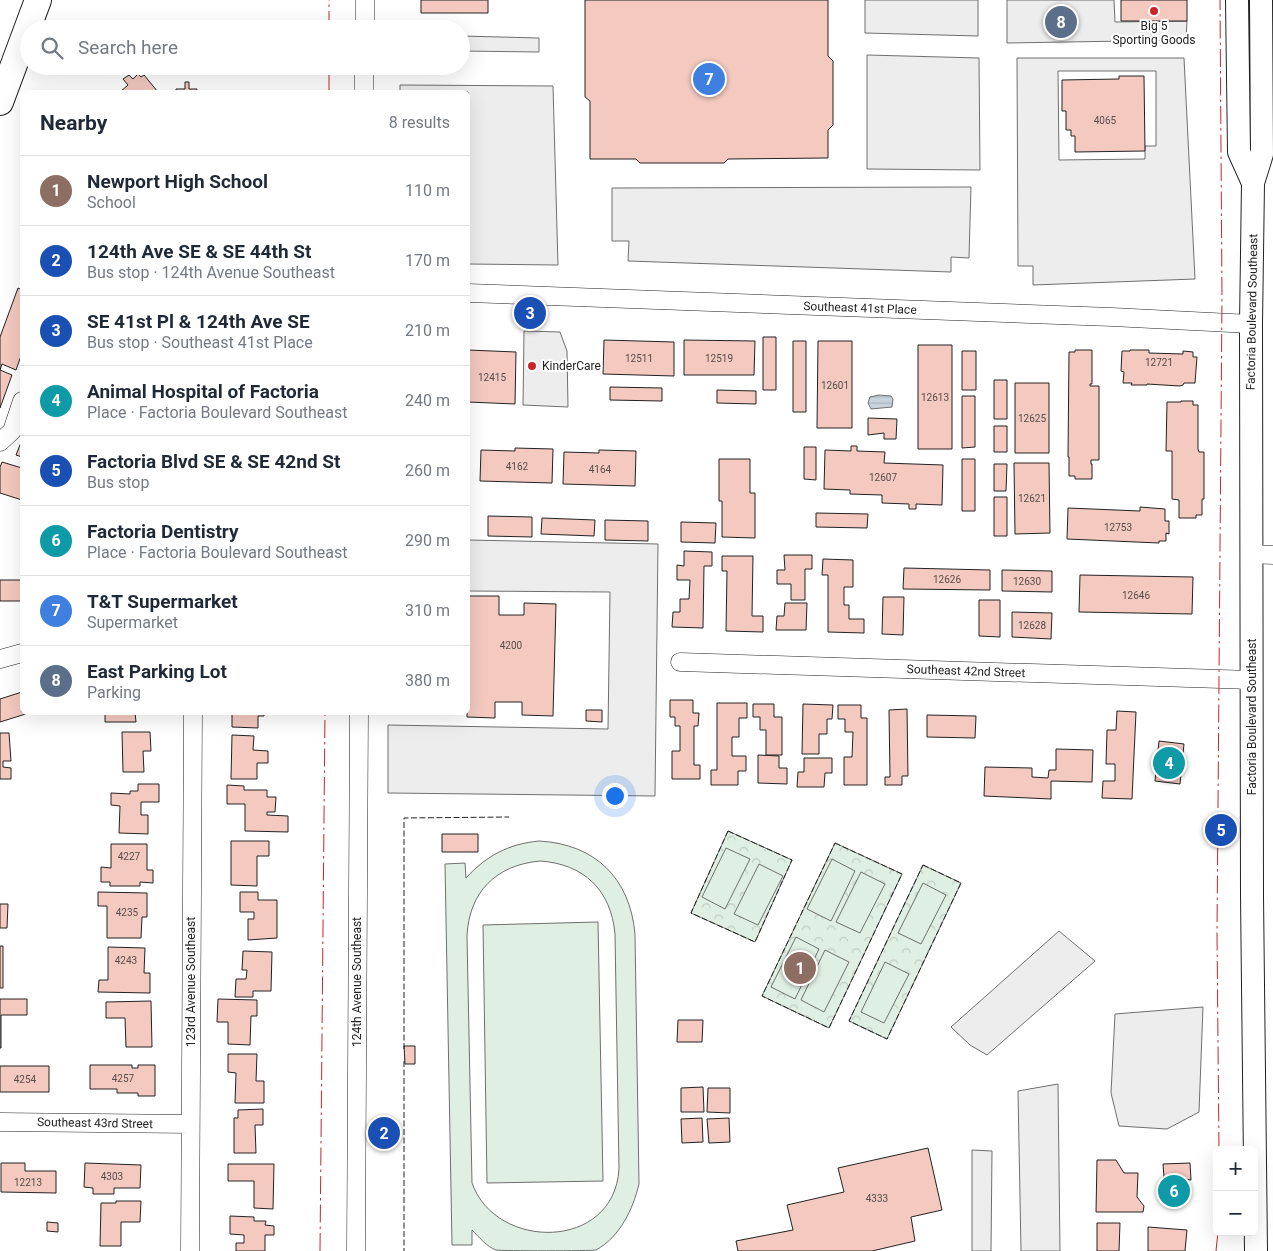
<!DOCTYPE html>
<meta charset="utf-8">
<style>
:root{--surface:#fff;--page:#f6f6f7;--text:#1f2937;--muted:#747a83;--line:#e0e1e3;--accent:#c62828}
body{margin:0;font-family:Roboto,sans-serif;background:var(--page);color:var(--text)}
.controls{position:absolute;right:15px;bottom:15px;display:grid;overflow:hidden;border-radius:8px;box-shadow:0 5px 20px #0002}
.controls button{width:45px;height:45px;display:grid;place-items:center;padding:0;border:0;border-bottom:1px solid var(--line);background:var(--surface);color:var(--text);font:25px sans-serif}
.you{position:absolute;left:614px;top:795px;width:18px;height:18px;margin:-12px;border:4px solid #fff;border-radius:50%;background:#1a73e8;box-shadow:0 0 0 8px #1a73e833}
.badge{display:grid;place-items:center;width:32px;height:32px;border-radius:50%;background:var(--accent);color:#fff;font-size:16px;font-weight:700}
.pin{position:absolute;translate:-50% -50%;border:2px solid #fff;box-shadow:0 1px 5px #0006}
.list{margin:0;padding:0;list-style:none}
h2{display:flex;justify-content:space-between;align-items:center;height:65px;margin:0;padding:0 20px;font-size:21px}
h2 small{font-size:16px;font-weight:400;color:var(--muted)}
.list li{display:grid;grid-template-columns:32px 1fr auto;gap:15px;align-items:center;box-sizing:border-box;height:70px;padding:0 20px;border-top:1px solid var(--line)}
.list b{display:block;font-size:19px;white-space:nowrap}
.list p{margin:0;font-size:16px;white-space:nowrap;color:var(--muted)}
.list em{font-size:16px;font-style:normal;color:var(--muted)}
.icon{flex:none;width:28px;height:28px;fill:none;stroke:currentColor;stroke-width:2;stroke-linecap:round;stroke-linejoin:round}
.map{position:relative;flex:none;width:1273px;height:1251px;overflow:hidden}
.search{position:absolute;background:var(--surface);box-shadow:0 5px 20px #0002;left:20px;top:20px;width:450px;height:55px;display:flex;align-items:center;gap:12px;box-sizing:border-box;padding:0 18px;border-radius:28px;color:var(--muted);font-size:19px}
.panel{position:absolute;background:var(--surface);box-shadow:0 5px 20px #0002;left:20px;top:90px;width:450px;height:625px;border-radius:8px}
.map>svg:first-child{display:block}
</style>
<div class="map">
<svg width="1273" height="1251" viewBox="0 0 1273 1251">
<defs>
<pattern id="park-crowns" width="20" height="18" patternUnits="userSpaceOnUse" patternTransform="scale(1.25)"><rect width="20" height="18" fill="#e0efe3"/><path d="M2 6a3 3 0 1 1 6 0M12 15a3 3 0 1 1 6 0" fill="none" stroke="#c0cdc2"/></pattern>
<pattern id="water-rules" width="6" height="5" patternUnits="userSpaceOnUse" patternTransform="scale(1.25)"><rect width="6" height="5" fill="#c7d3dd"/><path d="M0 2.5h6" fill="none" stroke="#abb5bd"/></pattern>
</defs>
<rect width="100%" height="100%" fill="#fff"/>
<!-- park -->
<path fill="url(#park-crowns)" stroke="#6f6f6f" d="M728,831L792,860L755,942L691,913Z
M835,843L902,874L829,1028L762,996Z
M923,865L961,883L887,1039L849,1021Z"/>
<!-- pitch -->
<path fill="#e0efe3" stroke="#6f6f6f" fill-rule="evenodd" d="M539,841C595,844 630,878 635,934L639,1184C633,1209 620,1237 596,1250C591,1251 502,1251 496,1250C487,1247 479,1237 472,1230V1245H452L445,864L465,863L466,878C487,855 509,844 539,841ZM540,861C584,864 611,890 615,934L619,1169C614,1251 496,1251 472,1183L467,936C469,892 496,865 540,861Z
M726,848L750,859L725,909L702,897Z
M832,859L855,871L831,921L807,909Z
M759,864L783,876L758,925L734,914Z
M861,872L885,884L860,933L836,922Z
M923,883L946,895L921,944L898,933Z
M598,922L603,1181L487,1183L483,925Z
M796,937L819,949L795,999L771,987Z
M825,950L849,962L824,1012L801,1000Z
M885,962L909,974L884,1023L861,1012Z"/>
<!-- parking -->
<path fill="#ededed" stroke="#6f6f6f" fill-rule="evenodd" d="M865,0H978V36L865,33Z
M1007,0H1114L1115,22L1187,21L1186,40L1007,43Z
M461,36L539,38V52L461,51Z
M867,55L979,58L980,170L867,169Z
M1017,58H1184L1195,279L1033,285V266H1018ZM1058,71H1156V146H1145V159L1059,160Z
M400,85L553,86L558,265L468,264V92H400Z
M971,187L969,258L951,257V272L628,261L629,241H612V188Z
M524,331L560,332L567,351L568,407L523,405Z
M468,540L658,544L655,796L388,793V725L608,729L610,592L468,591Z
M1059,931L1095,961L987,1055L970,1045L951,1027Z
M1203,1007L1199,1112L1167,1129L1119,1126L1111,1093L1115,1014Z
M1058,1084L1060,1251H1021L1018,1091Z
M972,1150L992,1151L991,1251H972Z"/>
<!-- water -->
<path fill="url(#water-rules)" stroke="#6f6f6f" d="M879,395L891,396L893,399L892,407L871,409L868,403L870,397Z"/>
<!-- building -->
<path fill="#f3c9c0" stroke="#222" d="M421,0H488V13H421Z
M585,0H828V56L833,61V125L828,130V158L728,159L724,163H640L636,159H590V101L585,97Z
M1121,0H1187V21H1121Z
M138,74L141,77L144,75L158,92H120L128,85L123,79L129,75L133,79Z
M1119,76H1144L1145,151L1075,152V136H1071V130H1066V111H1062V80L1119,79Z
M185,82H189V89H197V92H206H176V89H185Z
M18,288L22,290V353L16,370L2,364L0,370L12,375L0,408V337Z
M763,337H776V390H763Z
M604,340L674,342V376L603,374Z
M684,340L755,341L754,375H684Z
M793,341H806V412H793Z
M818,341H852V428H817Z
M918,345H952V449H918Z
M468,350L516,352L515,404L468,402Z
M1075,350H1092V384H1090V386H1099V460H1091V464H1092V479H1075V476H1069V457H1068L1069,352H1075Z
M1130,350H1149V353L1183,354V351L1193,352V357H1197L1195,383H1184L1183,385L1180,386L1147,384V385H1131L1132,383H1123L1124,372L1121,371L1122,351H1130Z
M962,351H976V390H962Z
M994,380H1007V419H994Z
M1015,383H1049V453H1015Z
M610,387L662,388V401L610,400Z
M717,390L756,391V404L717,403Z
M962,396H975V447L962,448Z
M1181,401H1193V405H1198V449L1199,452H1204V499H1202V515H1196V518H1179V500L1172,499V451H1166L1167,402H1181Z
M868,418L897,419L896,439H884V433L868,435Z
M994,426H1007V452H994Z
M22,440V457L16,455Z
M851,446H857V451L885,452L884,463L943,465L942,505L916,504V509H909V504L882,503V495L850,494V490L824,489L825,450L851,451Z
M804,447H816V480L804,479Z
M515,448L553,449L552,483L480,481L481,450L515,451Z
M599,450L636,451L635,486L563,484L564,452L599,453Z
M719,459H750V493H755V538L722,537V501H719Z
M962,459H975V511H962Z
M2,462L22,468V500L0,493V467Z
M1014,463H1049L1050,533L1015,534Z
M994,464H1007L1006,491H994Z
M994,497H1007V536H994Z
M1140,507L1165,509V521H1169V534L1166,533V541H1159V543L1067,539L1068,508L1140,511Z
M816,513L868,514L867,528L816,527Z
M488,516L532,517V537L488,536Z
M542,518L595,520L594,536L541,534Z
M605,520L648,521V541L605,540Z
M681,522L716,523L715,543L681,542Z
M684,551L712,552V566H704L703,628L672,627L673,612H680V599H689L690,580H677V565L684,566Z
M784,555H812V569H805V600H791V584H777V570H785Z
M722,556H753L752,616H763V632L726,631L727,571H722Z
M823,559L853,560V587H844V605H849V619H864V633L828,632V575H822Z
M904,568L990,570V590L903,589Z
M1002,570L1052,571V592L1002,591Z
M1080,575L1193,577L1192,614L1079,612Z
M0,580H22V601H0Z
M468,596H499V615H524V603L556,604L553,716L522,715V702H495V718L467,717Z
M883,597H904L903,635L882,634Z
M979,600H1000V637L979,636Z
M785,603H807L806,630H776L777,616H784Z
M1012,612L1052,613L1051,639L1012,637Z
M22,692V712H32L0,722V699Z
M670,700H693V713H699L698,726H694V765H700V779H672V751H680V726H675V717H670Z
M717,703H747V718H739V737H732V756H746V771H738V785H711V770H717Z
M753,704H774V717H782V755H766V730H760V717H753Z
M803,704L833,705L832,719H827V734H819V754H802Z
M838,705H861V718H867V785H844V757H852L853,732H845V719H838Z
M907,709L908,776H902V785H885V777H890L889,710Z
M586,710H602V722L586,721Z
M1117,711L1136,712L1132,799L1102,798L1103,781H1115V764H1106L1107,730H1116Z
M105,712H135L136,722H105Z
M232,712H264V716H258V728L232,727Z
M927,715L976,716L975,738L927,737Z
M122,732H150L151,751H143L144,772H123Z
M0,733H9L11,761H3V767L11,768V779H0Z
M232,735L254,736L253,750L268,751V763H257V779H231Z
M1159,741L1184,744L1180,784L1155,781Z
M1056,749L1093,750L1092,782L1051,781V799L984,796L985,767L1032,768V777L1048,778L1049,770H1056Z
M758,755L779,756V768H787V784L758,783Z
M804,758H832V773H825L824,787H797L798,772H804Z
M138,784H159V802H141V815H148V834L119,833L120,806L111,805V793L130,794V791H138Z
M227,785L244,786V790H267V797H276L275,812H267V815L288,816V832L245,831V804H227Z
M442,834H478V852H442Z
M231,841H269V856H257V886L231,885Z
M111,844H147V870H153V883L140,882V886H110V882H101V867L111,868Z
M98,892L147,893V917H142L141,938H107V906H98Z
M240,892H258V900H277V938L248,940V919H254V912H240Z
M0,904H8L7,928H0Z
M0,946H3V988H0Z
M108,947L145,948L144,973H150V993L98,992L99,980H108Z
M243,951L272,952L271,991H253V997H235L236,979H246L247,970H242Z
M0,999H27V1015H1V1048H0Z
M218,999L257,1000V1016H251L250,1045L228,1044V1022H217Z
M151,1001L152,1047H126L125,1018H106V1002Z
M678,1020H703L702,1042H677Z
M404,1046H415V1064H405Z
M228,1054H257L256,1081H264V1103H235L236,1073L228,1072Z
M90,1065H132V1068H138V1065H155V1096H138V1093H117V1089H90Z
M0,1066H49V1092H0Z
M703,1087L704,1112H681V1088Z
M708,1088H730V1113L707,1112Z
M263,1109V1125H255L256,1153H234V1118H238V1110Z
M702,1118L703,1142L682,1143L681,1119Z
M729,1118L730,1142L709,1143L707,1119Z
M928,1148L942,1210L911,1217L915,1241L872,1251H738L736,1241L793,1230L787,1205L844,1192L838,1168Z
M1097,1160H1116L1124,1173H1138L1137,1197L1144,1206L1143,1212H1096Z
M1,1163H25V1171H56V1193L1,1192Z
M85,1163L141,1165L140,1188H114V1194H93V1188L84,1187Z
M1190,1163L1191,1180L1183,1179V1203L1166,1204L1163,1164Z
M228,1164H274L273,1209L254,1208V1181H228Z
M116,1201H141L140,1222H121V1246H100L101,1203H116Z
M230,1216L254,1217V1221H266L265,1225L274,1226V1235H265V1251H236V1243H244V1235L230,1234Z
M47,1222L58,1223V1232L47,1231Z
M1097,1223H1120L1119,1251H1097Z
M1148,1227L1187,1230L1185,1251H1148Z"/>
<g fill="none" stroke-linecap="round" stroke-linejoin="round">
<defs>
<path id="minor" d="M365,29V0
M364,92V66
M468,293L1112,317L1251,324
M0,442L12,431L22,401
M1252,554L1273,555
M0,659L22,653
M680,662L1252,680
M0,1122L190,1124
M190,1251L193,712
M356,1251L359,712"/>
<path id="major" d="M1237,0L1239,152L1253,183
M1256,1251L1252,896L1251,324L1253,183L1262,154L1261,0"/>
<path id="highway" d="M0,102L38,0"/>
</defs>
<!-- minor casing -->
<use href="#minor" stroke="#222" stroke-width="19"/>
<!-- major casing -->
<use href="#major" stroke="#222" stroke-width="24"/>
<!-- highway casing -->
<use href="#highway" stroke="#222" stroke-width="28"/>
<!-- minor -->
<use href="#minor" stroke="#fff" stroke-width="18"/>
<!-- major -->
<use href="#major" stroke="#fff" stroke-width="22"/>
<!-- highway -->
<use href="#highway" stroke="#fff" stroke-width="26"/>
<!-- fence -->
<path stroke="#222" stroke-width="1" stroke-dasharray="6 2.5" stroke-linecap="butt" d="M728,831L792,860L755,942L691,913Z
M835,843L902,874L829,1028L762,996Z
M923,865L961,883L887,1039L849,1021Z
M404,1049V818L509,817
M404,1061V1251"/>
<!-- power -->
<path stroke="#c62828" stroke-width="1" stroke-dasharray="18 4 2.5 4" stroke-linecap="butt" d="M329,29V0
M329,92V66
M1219,1150L1217,933L1222,297L1220,0
M320,1251L325,712
M1216,1251L1218,1232"/>
</g>
<!-- markers -->
<g fill="#c62828" stroke="#fff" stroke-width="2">
<circle cx="1154" cy="11" r="5"/>
<circle cx="532" cy="366" r="5"/>
</g>
<g text-anchor="middle" stroke-width="4" stroke-linejoin="round" paint-order="stroke">
<!-- number labels -->
<g font-size="10" fill="#564c4a">
<text x="1105" y="124">4065</text>
<text x="639" y="362">12511</text>
<text x="719" y="362">12519</text>
<text x="1159" y="366">12721</text>
<text x="492" y="381">12415</text>
<text x="835" y="389">12601</text>
<text x="935" y="401">12613</text>
<text x="1032" y="422">12625</text>
<text x="517" y="470">4162</text>
<text x="600" y="473">4164</text>
<text x="883" y="481">12607</text>
<text x="1032" y="502">12621</text>
<text x="1118" y="531">12753</text>
<text x="947" y="583">12626</text>
<text x="1027" y="585">12630</text>
<text x="1136" y="599">12646</text>
<text x="1032" y="629">12628</text>
<text x="511" y="649">4200</text>
<text x="129" y="860">4227</text>
<text x="127" y="916">4235</text>
<text x="126" y="964">4243</text>
<text x="123" y="1082">4257</text>
<text x="25" y="1083">4254</text>
<text x="112" y="1180">4303</text>
<text x="28" y="1186">12213</text>
<text x="877" y="1202">4333</text>
</g>
<!-- poi labels -->
<g font-size="12" fill="#222" stroke="#fff">
<text x="1154" y="30">Big 5<tspan x="1154" dy="14">Sporting Goods</tspan></text>
<text x="542" y="370" text-anchor="start">KinderCare</text>
</g>
<!-- street labels -->
<g font-size="12" fill="#222" stroke="#fff">
<text transform="translate(860 308) rotate(2)" y="4">Southeast 41st Place</text>
<text transform="translate(1252 312) rotate(-89)" y="4">Factoria Boulevard Southeast</text>
<text transform="translate(966 671) rotate(2)" y="4">Southeast 42nd Street</text>
<text transform="translate(1252 717) rotate(-90)" y="4">Factoria Boulevard Southeast</text>
<text transform="translate(191 982) rotate(-90)" y="4">123rd Avenue Southeast</text>
<text transform="translate(357 982) rotate(-90)" y="4">124th Avenue Southeast</text>
<text transform="translate(95 1123) rotate(1)" y="4">Southeast 43rd Street</text>
</g>
</g>
</svg>
<div class="controls">
<button>+</button>
<button>−</button>
</div>
<div class="you"></div>
<div class="pin badge" style="left:800px;top:968px;background:#8d6e63">1</div>
<div class="pin badge" style="left:384px;top:1133px;background:#1a4fb4">2</div>
<div class="pin badge" style="left:530px;top:313px;background:#1a4fb4">3</div>
<div class="pin badge" style="left:1169px;top:763px;background:#0f9aa8">4</div>
<div class="pin badge" style="left:1221px;top:830px;background:#1a4fb4">5</div>
<div class="pin badge" style="left:1174px;top:1191px;background:#0f9aa8">6</div>
<div class="pin badge" style="left:709px;top:79px;background:#3f7fe0">7</div>
<div class="pin badge" style="left:1061px;top:22px;background:#5c6f8a">8</div>
<div class="search"><svg class="icon" aria-label="search" viewBox="0 0 24 24"><circle cx="10" cy="10" r="6"/><path d="M15 15l6 6"/></svg>Search here</div>
<section class="panel">
<h2>Nearby<small>8 results</small></h2>
<ul class="list">
<li><span class="badge" style="background:#8d6e63">1</span><div><b>Newport High School</b><p>School</p></div><em>110 m</em></li>
<li><span class="badge" style="background:#1a4fb4">2</span><div><b>124th Ave SE &amp; SE 44th St</b><p>Bus stop · 124th Avenue Southeast</p></div><em>170 m</em></li>
<li><span class="badge" style="background:#1a4fb4">3</span><div><b>SE 41st Pl &amp; 124th Ave SE</b><p>Bus stop · Southeast 41st Place</p></div><em>210 m</em></li>
<li><span class="badge" style="background:#0f9aa8">4</span><div><b>Animal Hospital of Factoria</b><p>Place · Factoria Boulevard Southeast</p></div><em>240 m</em></li>
<li><span class="badge" style="background:#1a4fb4">5</span><div><b>Factoria Blvd SE &amp; SE 42nd St</b><p>Bus stop</p></div><em>260 m</em></li>
<li><span class="badge" style="background:#0f9aa8">6</span><div><b>Factoria Dentistry</b><p>Place · Factoria Boulevard Southeast</p></div><em>290 m</em></li>
<li><span class="badge" style="background:#3f7fe0">7</span><div><b>T&amp;T Supermarket</b><p>Supermarket</p></div><em>310 m</em></li>
<li><span class="badge" style="background:#5c6f8a">8</span><div><b>East Parking Lot</b><p>Parking</p></div><em>380 m</em></li>
</ul>
</section>
</div>
